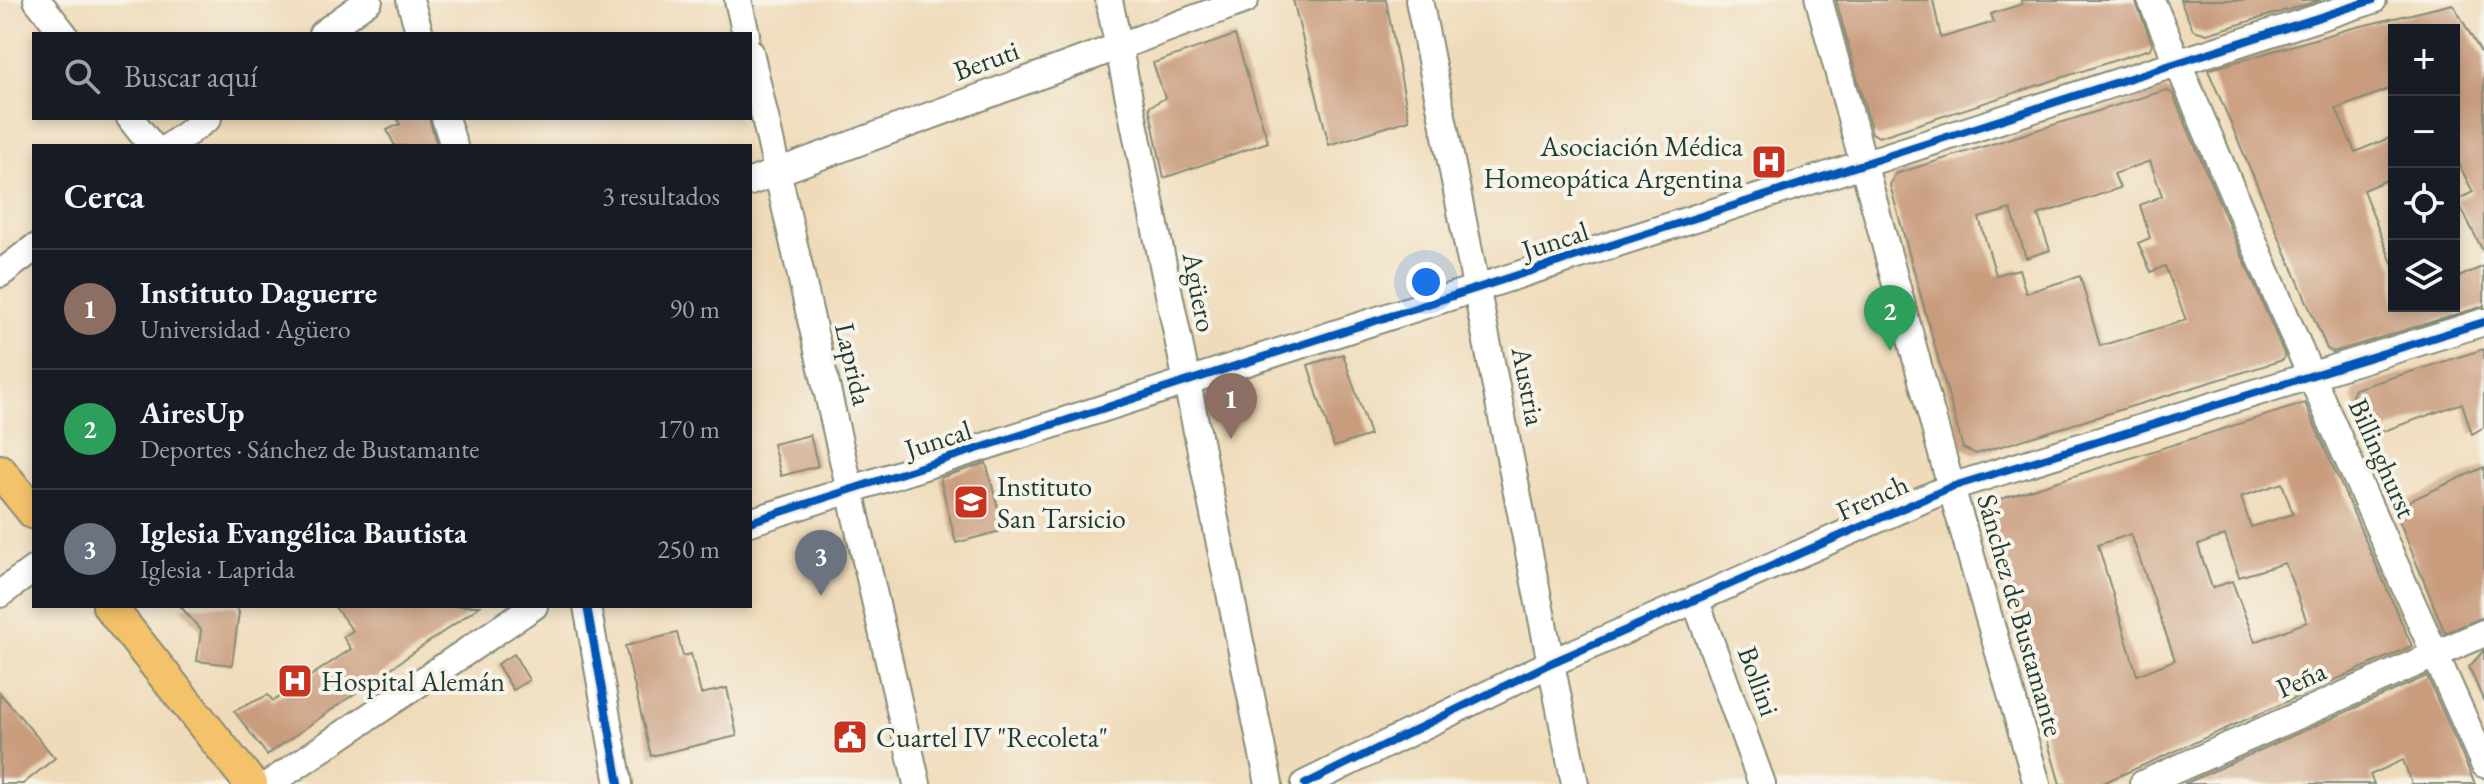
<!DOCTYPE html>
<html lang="es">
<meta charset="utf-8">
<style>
:root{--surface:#171b24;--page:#242831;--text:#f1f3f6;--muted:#9ea1a6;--line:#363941;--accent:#ea580c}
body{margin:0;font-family:"EB Garamond",serif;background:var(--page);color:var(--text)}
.controls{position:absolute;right:24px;top:24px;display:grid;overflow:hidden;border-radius:0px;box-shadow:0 4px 12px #0003}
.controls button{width:72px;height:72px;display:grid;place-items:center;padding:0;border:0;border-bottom:2px solid var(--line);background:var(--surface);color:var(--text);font:40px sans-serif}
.you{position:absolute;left:1426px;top:282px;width:28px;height:28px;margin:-20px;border:6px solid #fff;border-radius:50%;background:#1a73e8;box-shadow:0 0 0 12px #1a73e833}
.badge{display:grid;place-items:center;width:52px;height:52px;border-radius:50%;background:var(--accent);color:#fff;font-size:26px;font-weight:700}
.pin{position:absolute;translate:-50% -66px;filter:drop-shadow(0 2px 4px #0008)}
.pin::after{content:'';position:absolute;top:42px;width:28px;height:24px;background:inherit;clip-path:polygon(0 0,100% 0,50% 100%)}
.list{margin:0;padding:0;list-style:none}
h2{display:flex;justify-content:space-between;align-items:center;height:104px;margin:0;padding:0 32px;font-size:34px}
h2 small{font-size:26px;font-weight:400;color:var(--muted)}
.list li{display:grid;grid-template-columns:52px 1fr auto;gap:24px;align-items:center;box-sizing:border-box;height:120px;padding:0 32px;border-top:2px solid var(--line)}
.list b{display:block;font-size:30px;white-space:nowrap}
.list p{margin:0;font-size:26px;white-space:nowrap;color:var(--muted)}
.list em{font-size:26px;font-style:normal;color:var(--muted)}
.icon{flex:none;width:44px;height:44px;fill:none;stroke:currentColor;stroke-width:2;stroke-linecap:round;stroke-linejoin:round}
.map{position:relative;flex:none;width:2484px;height:784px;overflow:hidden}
.search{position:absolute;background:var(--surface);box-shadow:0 4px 12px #0003;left:32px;top:32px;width:720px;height:88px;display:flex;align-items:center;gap:20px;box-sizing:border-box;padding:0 28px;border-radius:0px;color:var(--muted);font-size:30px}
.panel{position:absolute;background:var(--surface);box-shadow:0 4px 12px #0003;left:32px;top:144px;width:720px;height:464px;border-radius:0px}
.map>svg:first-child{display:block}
</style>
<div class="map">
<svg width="2484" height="784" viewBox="0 0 2484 784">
<rect width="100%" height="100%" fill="#f7f3e8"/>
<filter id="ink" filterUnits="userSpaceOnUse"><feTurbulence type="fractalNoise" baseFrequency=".0125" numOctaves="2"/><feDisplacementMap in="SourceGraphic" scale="16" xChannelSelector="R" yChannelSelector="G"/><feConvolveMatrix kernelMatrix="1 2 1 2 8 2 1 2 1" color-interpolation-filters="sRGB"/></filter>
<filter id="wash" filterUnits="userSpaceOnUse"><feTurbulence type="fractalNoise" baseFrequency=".006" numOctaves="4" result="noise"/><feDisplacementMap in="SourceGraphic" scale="32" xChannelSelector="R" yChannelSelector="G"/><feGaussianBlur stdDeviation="1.8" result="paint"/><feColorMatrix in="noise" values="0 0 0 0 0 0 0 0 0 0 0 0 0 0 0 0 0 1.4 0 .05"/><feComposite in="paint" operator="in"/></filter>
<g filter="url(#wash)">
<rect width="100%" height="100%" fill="#efdbba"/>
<g id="blocks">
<!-- building -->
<path fill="#c99c7e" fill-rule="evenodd" d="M1293,0H1386L1409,120L1329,145Z
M1836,0H1933L1941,38L1994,22L1991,14L2022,4L2021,0H2135L2152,44L2150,49L1879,137L1872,133Z
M2180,0H2321L2207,34L2193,30Z
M2453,4L2484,58V253L2457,200L2473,192L2454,155V30H2394V87L2336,109L2355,152L2394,136V177L2363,190L2394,268V306H2454V279L2484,266V306L2333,352L2327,349L2208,70L2349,29Z
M1235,35L1268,142L1164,178L1149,107L1165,98L1153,63Z
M2166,90L2173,94L2285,356L2283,360L1976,454L1963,448L1890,185L1895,174ZM2150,161L2162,196L2140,205L2150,238L2138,243L2151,272L2165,266L2186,320L2100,346L2080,276L2026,293L2019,269L1996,275L1979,218L2011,209L2026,258L2050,250L2038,215L2120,188L2114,174Z
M397,118H429L437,146H395L387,130L400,124Z
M2484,349V427L2472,434L2462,403L2367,437L2352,397L2355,389Z
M1343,354L1370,435L1334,447L1308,365Z
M2305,403L2412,646L2101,784H2060L1981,513L1988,503ZM2282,483L2293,514L2251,527L2241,497ZM2131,534L2175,660L2137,675L2098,545ZM2225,535L2239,577L2285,563L2307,622L2255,642L2232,581L2212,588L2198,545Z
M810,435L818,466L781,476L773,444Z
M986,463L1004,530L956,543L940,478Z
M2484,467V617L2445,633L2394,508Z
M180,606H235L239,612L232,665L197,661L201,630Z
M334,606H480L267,755L234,711L268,695L273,701L351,649L343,637L353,631Z
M677,633L683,656L691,654L701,694L727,688L737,736L651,756L625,646Z
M2484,650V702L2469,667Z
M514,654L529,680L513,690L497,664Z
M2427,676L2475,784H2412L2403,760L2370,775L2374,784H2184Z
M0,693L55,758L23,784H0Z"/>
</g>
</g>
<g filter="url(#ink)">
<use href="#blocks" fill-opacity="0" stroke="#878c77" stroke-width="2"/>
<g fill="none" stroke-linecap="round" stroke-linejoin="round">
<defs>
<path id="minor" d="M37,0L64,34
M410,0L420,34
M738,0L746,34
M1109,0L1269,784
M1419,0L1575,784
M1819,0L1951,487L2037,784
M2151,0L2310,374L2484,764
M322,34L369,0
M750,52L917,784
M130,118L152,146
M445,118L454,146
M170,146L208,118
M750,182L1245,0
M0,274L34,248
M750,522L2373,0
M0,594L34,569
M1695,599L1762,784
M587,606L619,784
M269,784L534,606
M1305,784L1551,663L1951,487L2484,322
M2143,784L2484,633"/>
<path id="major" d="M0,471L34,513
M109,606L251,784"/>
</defs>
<!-- minor casing -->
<use href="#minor" stroke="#878c77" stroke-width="30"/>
<!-- major casing -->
<use href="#major" stroke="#878c77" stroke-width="36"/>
<!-- minor -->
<use href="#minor" stroke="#fff" stroke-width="26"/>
<!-- major -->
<use href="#major" stroke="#f3c26a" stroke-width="32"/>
<defs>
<path id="cycleway" d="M750,522L2373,0
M587,606L619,784
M1305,784L1551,663L1951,487L2484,322"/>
</defs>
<!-- cycleway casing -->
<use href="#cycleway" stroke="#f7f3e8" stroke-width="13"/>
<!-- cycleway -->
<use href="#cycleway" stroke="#0057b8" stroke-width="8"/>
</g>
</g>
<!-- icons -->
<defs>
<symbol id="hospital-square" viewBox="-11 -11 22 22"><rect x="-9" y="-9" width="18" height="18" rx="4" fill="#c8321e" stroke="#f7f3e8"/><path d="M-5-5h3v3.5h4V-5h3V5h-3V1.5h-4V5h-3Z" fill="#fff"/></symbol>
<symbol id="school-square" viewBox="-11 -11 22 22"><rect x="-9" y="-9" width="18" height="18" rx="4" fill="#c8321e" stroke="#f7f3e8"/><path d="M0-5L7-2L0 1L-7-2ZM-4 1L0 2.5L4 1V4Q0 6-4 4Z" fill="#fff"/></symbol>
<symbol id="civic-square" viewBox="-11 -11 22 22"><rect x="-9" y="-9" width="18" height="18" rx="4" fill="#c8321e" stroke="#f7f3e8"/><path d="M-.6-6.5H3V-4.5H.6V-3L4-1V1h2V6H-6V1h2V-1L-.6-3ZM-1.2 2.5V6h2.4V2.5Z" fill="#fff"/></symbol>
</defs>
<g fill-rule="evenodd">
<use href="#hospital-square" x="1749" y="142" width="40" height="40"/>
<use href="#school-square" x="951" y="482" width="40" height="40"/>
<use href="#hospital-square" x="275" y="661" width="40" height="40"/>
<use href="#civic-square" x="830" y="717" width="40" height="40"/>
</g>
<g text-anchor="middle" stroke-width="8" stroke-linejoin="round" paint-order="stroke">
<!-- street labels -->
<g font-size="28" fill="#1f3d34" stroke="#f7f3e8">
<text transform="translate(986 60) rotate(-20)" y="10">Beruti</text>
<text transform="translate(1555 240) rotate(-18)" y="10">Juncal</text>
<text transform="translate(1200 292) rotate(79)" y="10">Agüero</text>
<text transform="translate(854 364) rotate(77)" y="10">Laprida</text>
<text transform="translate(1529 386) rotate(79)" y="10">Austria</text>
<text transform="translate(938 439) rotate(-18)" y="10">Juncal</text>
<text transform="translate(2383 458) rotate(66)" y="10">Billinghurst</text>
<text transform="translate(1872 497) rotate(-24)" y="10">French</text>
<text transform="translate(2021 615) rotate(74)" y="10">Sánchez de Bustamante</text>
<text transform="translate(2301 679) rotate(-24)" y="10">Peña</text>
<text transform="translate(1759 681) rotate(70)" y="10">Bollini</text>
</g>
<!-- poi labels -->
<g font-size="28" fill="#1f3d34" stroke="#f7f3e8" text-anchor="start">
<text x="1743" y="156" text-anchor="end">Asociación Médica<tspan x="1743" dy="32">Homeopática Argentina</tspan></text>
<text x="997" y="496">Instituto<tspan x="997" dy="32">San Tarsicio</tspan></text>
<text x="321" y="691">Hospital Alemán</text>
<text x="876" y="747">Cuartel IV "Recoleta"</text>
</g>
</g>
</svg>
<div class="controls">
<button>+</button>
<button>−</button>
<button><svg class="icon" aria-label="locate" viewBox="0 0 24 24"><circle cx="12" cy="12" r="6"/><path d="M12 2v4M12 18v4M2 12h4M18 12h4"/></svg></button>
<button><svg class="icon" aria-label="layers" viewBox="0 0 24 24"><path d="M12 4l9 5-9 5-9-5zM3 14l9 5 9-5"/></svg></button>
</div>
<div class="you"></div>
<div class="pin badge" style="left:1231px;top:439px;background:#8d6e63">1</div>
<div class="pin badge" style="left:1890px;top:351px;background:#2e9e5b">2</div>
<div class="pin badge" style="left:821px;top:596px;background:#6b7280">3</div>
<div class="search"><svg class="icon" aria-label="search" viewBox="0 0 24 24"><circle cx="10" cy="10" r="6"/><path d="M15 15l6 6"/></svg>Buscar aquí</div>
<section class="panel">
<h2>Cerca<small>3 resultados</small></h2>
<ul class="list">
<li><span class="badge" style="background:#8d6e63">1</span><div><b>Instituto Daguerre</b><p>Universidad · Agüero</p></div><em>90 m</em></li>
<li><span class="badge" style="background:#2e9e5b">2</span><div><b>AiresUp</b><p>Deportes · Sánchez de Bustamante</p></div><em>170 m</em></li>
<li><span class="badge" style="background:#6b7280">3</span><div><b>Iglesia Evangélica Bautista</b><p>Iglesia · Laprida</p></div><em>250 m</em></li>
</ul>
</section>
</div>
